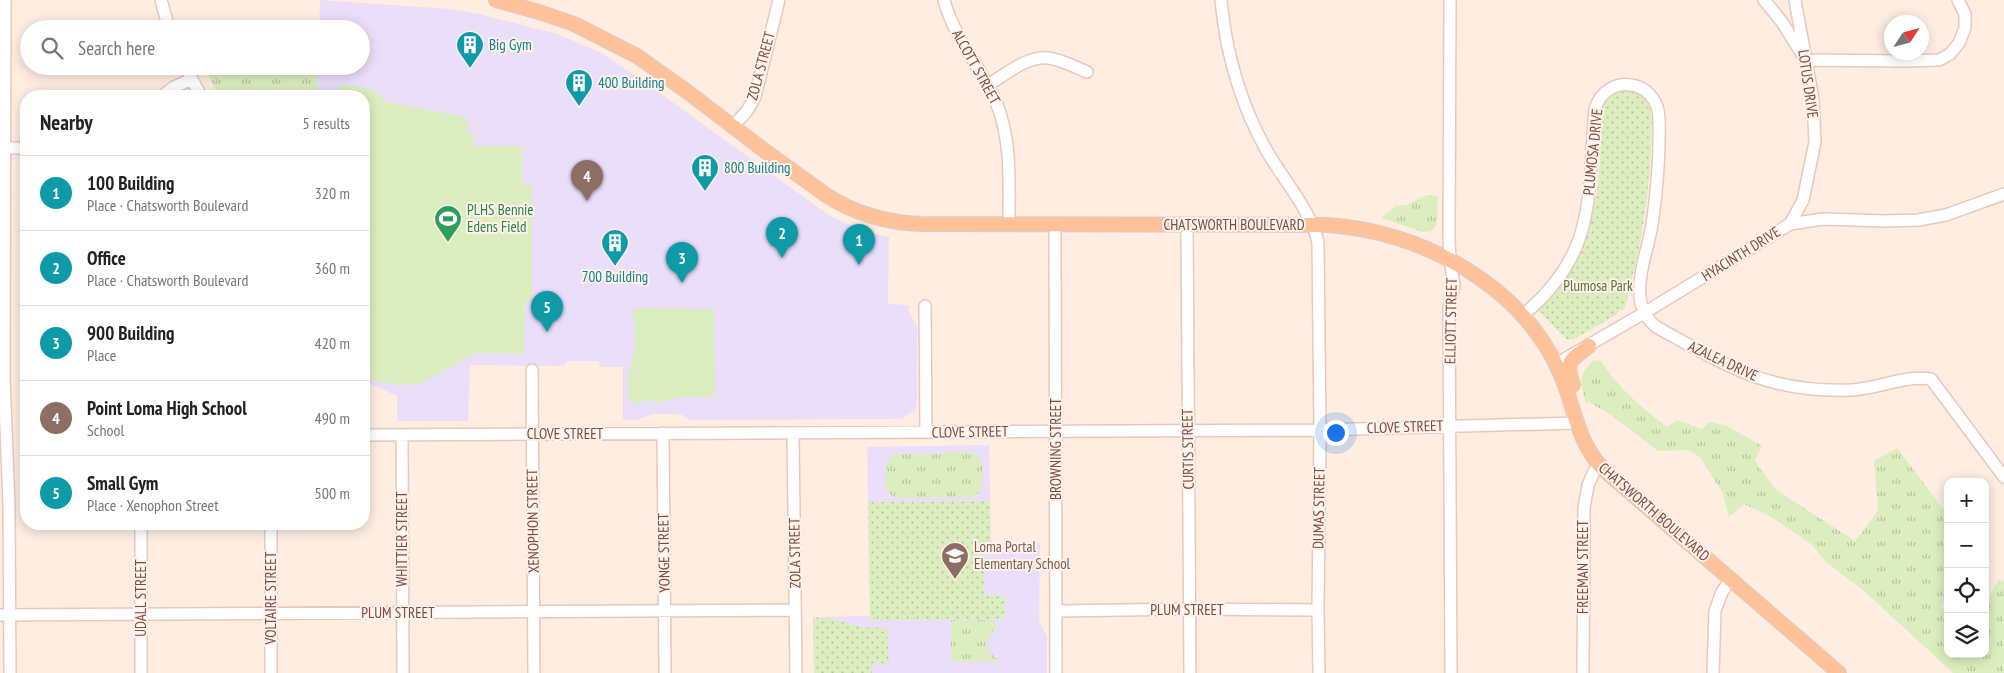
<!DOCTYPE html>
<meta charset="utf-8">
<style>
:root{--surface:#fff;--page:#f6f6f6;--text:#222;--muted:#767676;--line:#e0e0e0;--accent:#f53a3a}
body{margin:0;font-family:"PT Sans Narrow",sans-serif;background:var(--page);color:var(--text)}
.controls{position:absolute;right:15px;bottom:15px;display:grid;overflow:hidden;border-radius:10px;box-shadow:0 2px 12px #0003}
.controls button{width:45px;height:45px;display:grid;place-items:center;padding:0;border:0;border-bottom:1px solid var(--line);background:var(--surface);color:var(--text);font:25px sans-serif}
.compass{position:absolute;left:1884px;top:15px;width:45px;height:45px;border-radius:50%;background:var(--surface);box-shadow:0 2px 12px #0003;rotate:54deg}
.you{position:absolute;left:1335px;top:432px;width:18px;height:18px;margin:-12px;border:4px solid #fff;border-radius:50%;background:#1a73e8;box-shadow:0 0 0 8px #1a73e833}
.badge{display:grid;place-items:center;width:32px;height:32px;border-radius:50%;background:var(--accent);color:#fff;font-size:16px;font-weight:700}
.pin{position:absolute;translate:-50% -41px;filter:drop-shadow(0 1px 2px #0008)}
.pin::after{content:'';position:absolute;top:26px;width:18px;height:15px;background:inherit;clip-path:polygon(0 0,100% 0,50% 100%)}
.list{margin:0;padding:0;list-style:none}
h2{display:flex;justify-content:space-between;align-items:center;height:65px;margin:0;padding:0 20px;font-size:21px}
h2 small{font-size:16px;font-weight:400;color:var(--muted)}
.list li{display:grid;grid-template-columns:32px 1fr auto;gap:15px;align-items:center;box-sizing:border-box;height:75px;padding:0 20px;border-top:1px solid var(--line)}
.list b{display:block;font-size:19px;white-space:nowrap}
.list p{margin:0;font-size:16px;white-space:nowrap;color:var(--muted)}
.list em{font-size:16px;font-style:normal;color:var(--muted)}
.icon{flex:none;width:28px;height:28px;fill:none;stroke:currentColor;stroke-width:2;stroke-linecap:round;stroke-linejoin:round}
.map{position:relative;flex:none;width:2004px;height:673px;overflow:hidden}
.search{position:absolute;background:var(--surface);box-shadow:0 2px 12px #0003;left:20px;top:20px;width:350px;height:55px;display:flex;align-items:center;gap:12px;box-sizing:border-box;padding:0 18px;border-radius:28px;color:var(--muted);font-size:19px}
.panel{position:absolute;background:var(--surface);box-shadow:0 2px 12px #0003;left:20px;top:90px;width:350px;height:440px;border-radius:20px}
.map>svg:first-child{display:block}
</style>
<div class="map">
<svg width="2004" height="673" viewBox="0 0 2004 673">
<defs>
<pattern id="grass-tufts" width="24" height="20" patternUnits="userSpaceOnUse" patternTransform="scale(1.25)"><rect width="24" height="20" fill="#dceebf"/><path d="M3 7l-1-3M5 7V3M7 7l1-3M15 17l-1-3M17 17v-4M19 17l1-3" fill="none" stroke="#b7c39d"/></pattern>
<pattern id="park-dots" width="8" height="8" patternUnits="userSpaceOnUse" patternTransform="scale(1.25)"><rect width="8" height="8" fill="#dceebf"/><path d="M2 2h.1M6 6h.1" fill="none" stroke="#b7c39d" stroke-width="1.8" stroke-linecap="round"/></pattern>
</defs>
<rect width="100%" height="100%" fill="#ffede2"/>
<!-- education -->
<path fill="#eadefb" d="M320,0L449,9L483,15L557,34L600,52L646,83L830,216L868,233L889,237L888,304L909,305V312L917,327V404L914,413L911,412L903,418L895,419L690,420L680,414L677,416L676,414H652L637,420H623V367H600L599,361H568L563,366L470,365L468,421H397V396L364,381V96H318L317,66H361V29H319Z
M989,445L991,544L1040,543L1039,621L1047,637V673H814L813,617L870,616L867,447Z"/>
<!-- grass -->
<path fill="url(#grass-tufts)" d="M317,70L318,96H218L207,72Z
M1438,196L1437,221L1436,226L1431,231L1423,232L1381,218L1397,205C1408,208 1415,199 1425,196C1428,195 1434,196 1438,196Z
M1594,360L1601,361C1618,388 1642,408 1667,427L1677,420L1702,429L1709,422L1727,426L1762,446L1755,461L1776,490L1855,541C1861,534 1876,516 1878,508L1874,461L1897,448L1948,515V597L1940,606L1948,614V654H1985V604L1999,579L2004,582V673H1953L1864,591L1826,562L1811,544L1771,517L1744,504L1729,517L1723,494L1700,457L1688,450L1658,451L1611,415L1589,402L1586,404C1580,383 1577,376 1594,360Z
M958,451L972,452L981,459C984,471 986,490 974,497L898,498L893,497L887,491C884,479 883,461 894,454H938Z
M951,620H994L997,627C985,637 983,651 998,659V662L951,661Z"/>
<!-- park -->
<path fill="url(#park-dots)" d="M1629,90C1638,93 1646,96 1649,106C1654,118 1651,135 1651,148C1649,203 1639,256 1624,310H1619L1616,315L1574,339L1567,340L1538,310C1582,266 1596,223 1600,162C1601,147 1598,123 1602,109C1606,97 1618,92 1629,90Z
M990,501L991,553H984V595L1005,596V619L870,620L868,502Z
M813,617L833,619L860,627L887,628L889,663H872V673H814Z"/>
<!-- pitch -->
<path fill="#dceebf" d="M352,85L373,90L384,97V101L468,118L467,131L473,134L474,146H522V185H532V300L525,301L524,354L476,353L421,383L401,385L381,382L364,376V96H339V86Z
M633,308L714,309L715,397H678L662,402L639,401L635,405L626,395L630,391C623,377 632,367 634,353C636,339 634,323 633,308Z"/>
<g fill="none" stroke-linecap="round" stroke-linejoin="round">
<defs>
<path id="minor" d="M5,0L4,377L9,505L10,673
M161,0L169,29
M944,0C954,38 981,67 996,102C1012,140 1009,184 1009,224
M1221,0C1226,53 1241,106 1268,153C1283,179 1313,214 1318,243L1320,430L1318,610L1319,673
M1450,0L1449,240L1450,259L1454,286L1449,308L1451,673
M1764,0L1782,22L1802,54
M1805,60L1903,61L1939,60L1950,54L1959,43L1965,28V14L1958,0
M185,66L201,96
M988,85C1005,75 1027,55 1049,58C1062,60 1075,67 1087,72
M162,96L174,87L192,79
M733,126L747,111L755,97L779,0
M0,148H26
M1055,224L1056,673
M1187,224L1190,673
M1790,224L1803,200L1815,142L1813,99L1795,0
M925,306L926,432
M1522,316C1598,253 1587,198 1595,109C1607,71 1658,80 1659,118C1660,153 1657,190 1652,225C1648,248 1638,273 1640,296C1641,310 1647,320 1658,328C1728,366 1767,393 1851,390C1878,389 1904,375 1931,379L2004,477
M1556,364L1644,313L1790,224L1823,219L1884,221L1918,220L1946,215L2004,194
M532,370L534,673
M663,433L665,673
M793,433L796,673
M364,435L1320,430L1576,423
M402,435L403,673
M141,524V673
M271,524V673
M1056,611L1190,609L1318,610
M0,615L795,610
M1583,673L1584,508L1588,485L1598,463
M1713,673L1715,611L1722,592L1731,579"/>
<path id="major" d="M496,0L539,12L574,24L637,56L689,93L765,151L826,195C855,214 888,223 923,224L1328,225C1420,231 1521,284 1560,373C1575,407 1576,440 1603,469L1839,673
M1573,385C1565,360 1570,361 1589,346"/>
</defs>
<!-- minor casing -->
<use href="#minor" stroke="#e6c9be" stroke-width="14"/>
<!-- major casing -->
<use href="#major" stroke="#d9cdcb" stroke-width="16"/>
<!-- minor -->
<use href="#minor" stroke="#fff" stroke-width="11"/>
<!-- major -->
<use href="#major" stroke="#ffc298" stroke-width="14"/>
</g>
<!-- icons -->
<defs>
<symbol id="building-pin" viewBox="-11 -11 22 30"><path d="M0 17L-7.5 6A9.5 9.5 0 1 1 7.5 6Z" fill="#0f9aa8" stroke="#fff2ea"/><path d="M-4-6H4V6H1V3H-1V6H-4ZM-2.5-4.3h1.7v1.8h-1.7ZM.8-4.3h1.7v1.8H.8ZM-2.5-1h1.7V.8h-1.7ZM.8-1h1.7V.8H.8Z" fill="#fff"/></symbol>
<symbol id="stadium-pin" viewBox="-11 -11 22 30"><path d="M0 17L-7.5 6A9.5 9.5 0 1 1 7.5 6Z" fill="#2e9e5b" stroke="#fff2ea"/><path d="M0-5a6.5 5 0 1 0 0 10a6.5 5 0 1 0 0-10ZM-3.5-1.8h7v3.6h-7Z" fill="#fff"/></symbol>
<symbol id="school-pin" viewBox="-11 -11 22 30"><path d="M0 17L-7.5 6A9.5 9.5 0 1 1 7.5 6Z" fill="#8d6e63" stroke="#fff2ea"/><path d="M0-5L7-2L0 1L-7-2ZM-4 1L0 2.5L4 1V4Q0 6-4 4Z" fill="#fff"/></symbol>
</defs>
<g fill-rule="evenodd">
<use href="#building-pin" x="454" y="29" width="32" height="43"/>
<use href="#building-pin" x="563" y="67" width="32" height="43"/>
<use href="#building-pin" x="689" y="152" width="32" height="43"/>
<use href="#stadium-pin" x="432" y="203" width="32" height="43"/>
<use href="#building-pin" x="599" y="227" width="32" height="43"/>
<use href="#school-pin" x="939" y="540" width="32" height="43"/>
</g>
<g text-anchor="middle" stroke-width="4" stroke-linejoin="round" paint-order="stroke">
<!-- culture labels -->
<g font-size="15" fill="#0d838f" stroke="#fff2ea" text-anchor="start">
<text x="489" y="50">Big Gym</text>
<text x="598" y="88">400 Building</text>
<text x="724" y="173">800 Building</text>
<text x="615" y="282" text-anchor="middle">700 Building</text>
</g>
<!-- street labels -->
<g font-size="15" fill="#794c45" stroke="#fff2ea">
<text transform="translate(761 66) rotate(-75)" y="5">ZOLA STREET</text>
<text transform="translate(976 67) rotate(61)" y="5">ALCOTT STREET</text>
<text transform="translate(1808 84) rotate(82)" y="5">LOTUS DRIVE</text>
<text transform="translate(1593 152) rotate(-84)" y="5">PLUMOSA DRIVE</text>
<text x="1234" y="230">CHATSWORTH BOULEVARD</text>
<text transform="translate(1741 254) rotate(-32)" y="5">HYACINTH DRIVE</text>
<text transform="translate(1451 321) rotate(-89)" y="5">ELLIOTT STREET</text>
<text transform="translate(1723 361) rotate(25)" y="5">AZALEA DRIVE</text>
<text transform="translate(1405 427) rotate(-2)" y="5">CLOVE STREET</text>
<text transform="translate(970 432) rotate(-1)" y="5">CLOVE STREET</text>
<text x="565" y="439">CLOVE STREET</text>
<text transform="translate(1056 449) rotate(-90)" y="5">BROWNING STREET</text>
<text transform="translate(1188 449) rotate(-91)" y="5">CURTIS STREET</text>
<text transform="translate(1319 508) rotate(-89)" y="5">DUMAS STREET</text>
<text transform="translate(1654 512) rotate(41)" y="5">CHATSWORTH BOULEVARD</text>
<text transform="translate(533 521) rotate(-91)" y="5">XENOPHON STREET</text>
<text transform="translate(402 539) rotate(-90)" y="5">WHITTIER STREET</text>
<text transform="translate(664 553) rotate(-91)" y="5">YONGE STREET</text>
<text transform="translate(795 553) rotate(-91)" y="5">ZOLA STREET</text>
<text transform="translate(1583 567) rotate(-90)" y="5">FREEMAN STREET</text>
<text transform="translate(141 598) rotate(-90)" y="5">UDALL STREET</text>
<text transform="translate(271 598) rotate(-90)" y="5">VOLTAIRE STREET</text>
<text x="1187" y="615">PLUM STREET</text>
<text x="398" y="618">PLUM STREET</text>
</g>
<!-- leisure labels -->
<g font-size="15" fill="#27864d" stroke="#fff2ea" text-anchor="start">
<text x="467" y="215">PLHS Bennie<tspan x="467" dy="17">Edens Field</tspan></text>
</g>
<!-- park labels -->
<g font-size="15" fill="#577337" stroke="#fff2ea">
<text x="1598" y="291">Plumosa Park</text>
</g>
<!-- education labels -->
<g font-size="15" fill="#785e54" stroke="#fff2ea" text-anchor="start">
<text x="974" y="552">Loma Portal<tspan x="974" dy="17">Elementary School</tspan></text>
</g>
</g>
</svg>
<div class="controls">
<button>+</button>
<button>−</button>
<button><svg class="icon" aria-label="locate" viewBox="0 0 24 24"><circle cx="12" cy="12" r="6"/><path d="M12 2v4M12 18v4M2 12h4M18 12h4"/></svg></button>
<button><svg class="icon" aria-label="layers" viewBox="0 0 24 24"><path d="M12 4l9 5-9 5-9-5zM3 14l9 5 9-5"/></svg></button>
</div>
<svg class="compass" viewBox="-18 -18 36 36"><path d="M0-13l5 13h-10z" fill="#e53935"/><path d="M0 13l5-13h-10z" fill="#767676"/></svg>
<div class="you"></div>
<div class="pin badge" style="left:859px;top:265px;background:#0f9aa8">1</div>
<div class="pin badge" style="left:782px;top:258px;background:#0f9aa8">2</div>
<div class="pin badge" style="left:682px;top:283px;background:#0f9aa8">3</div>
<div class="pin badge" style="left:587px;top:201px;background:#8d6e63">4</div>
<div class="pin badge" style="left:547px;top:332px;background:#0f9aa8">5</div>
<div class="search"><svg class="icon" aria-label="search" viewBox="0 0 24 24"><circle cx="10" cy="10" r="6"/><path d="M15 15l6 6"/></svg>Search here</div>
<section class="panel">
<h2>Nearby<small>5 results</small></h2>
<ul class="list">
<li><span class="badge" style="background:#0f9aa8">1</span><div><b>100 Building</b><p>Place · Chatsworth Boulevard</p></div><em>320 m</em></li>
<li><span class="badge" style="background:#0f9aa8">2</span><div><b>Office</b><p>Place · Chatsworth Boulevard</p></div><em>360 m</em></li>
<li><span class="badge" style="background:#0f9aa8">3</span><div><b>900 Building</b><p>Place</p></div><em>420 m</em></li>
<li><span class="badge" style="background:#8d6e63">4</span><div><b>Point Loma High School</b><p>School</p></div><em>490 m</em></li>
<li><span class="badge" style="background:#0f9aa8">5</span><div><b>Small Gym</b><p>Place · Xenophon Street</p></div><em>500 m</em></li>
</ul>
</section>
</div>
